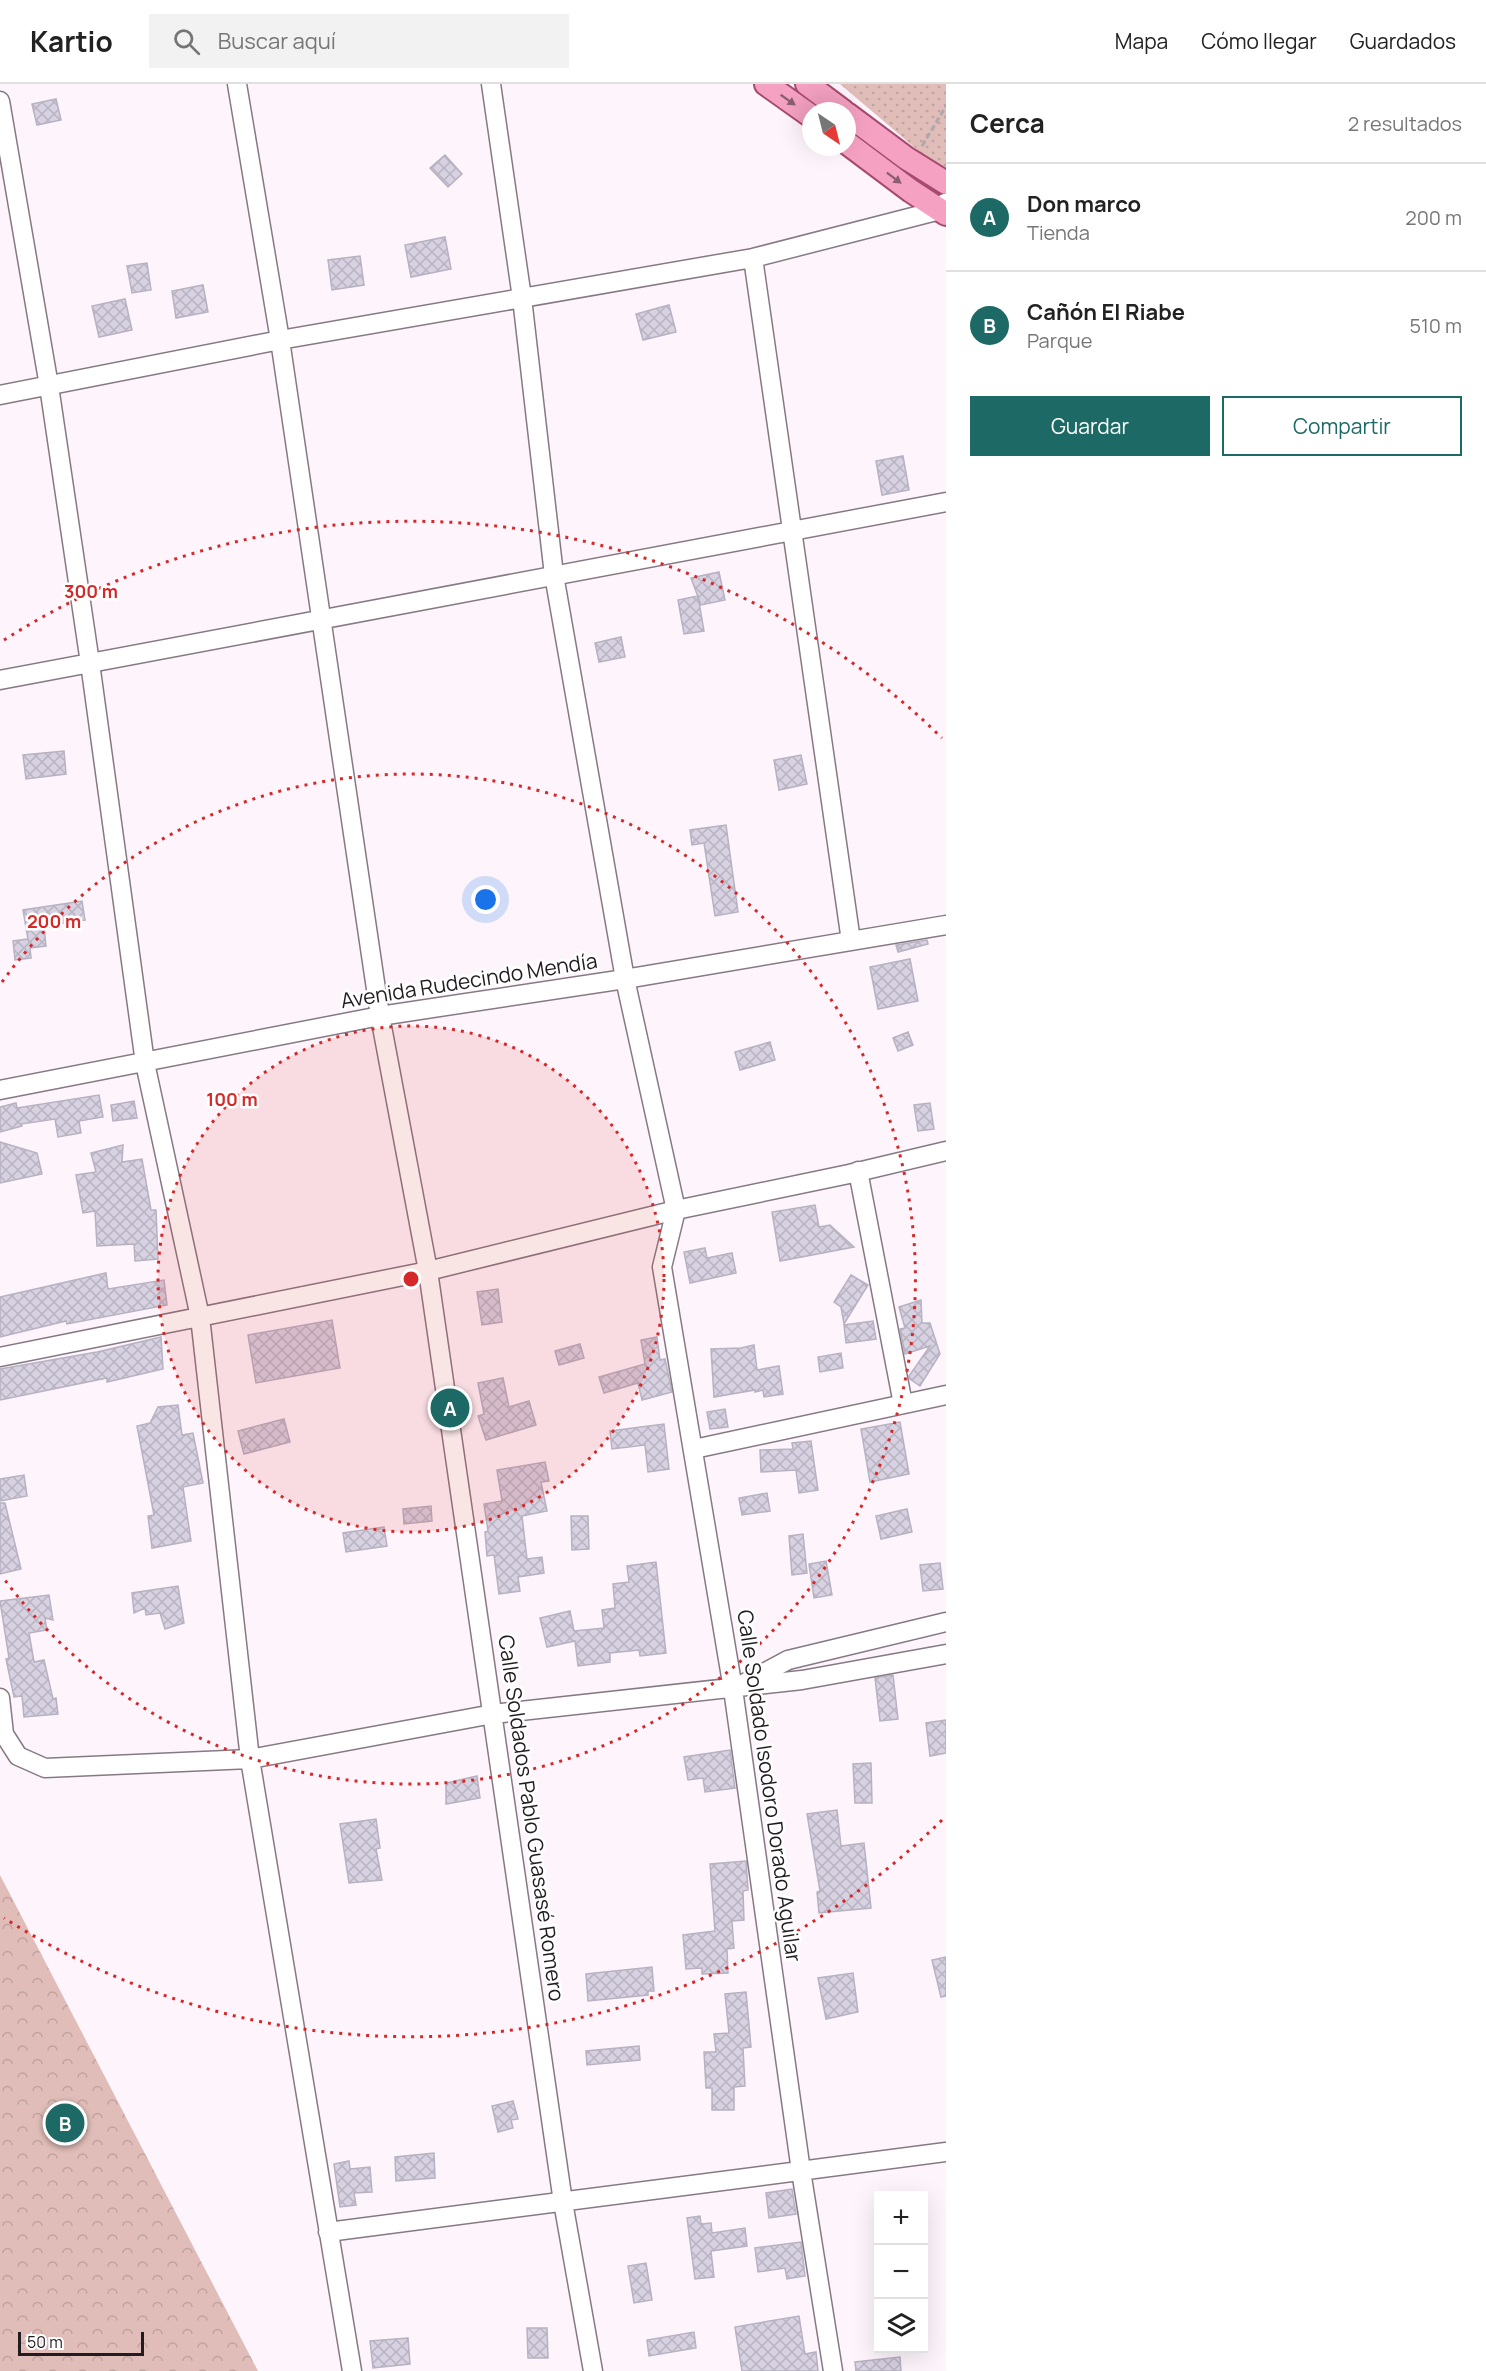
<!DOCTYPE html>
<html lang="es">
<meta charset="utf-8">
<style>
:root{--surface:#fff;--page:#f2f2f2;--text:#222;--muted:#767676;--line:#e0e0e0;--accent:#1d6965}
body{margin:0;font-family:Manrope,sans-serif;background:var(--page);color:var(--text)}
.controls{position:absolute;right:18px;bottom:18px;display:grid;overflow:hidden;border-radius:0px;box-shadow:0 6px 24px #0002}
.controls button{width:54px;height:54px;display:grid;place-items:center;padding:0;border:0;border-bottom:2px solid var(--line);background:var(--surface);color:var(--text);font:30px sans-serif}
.compass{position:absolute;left:802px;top:18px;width:54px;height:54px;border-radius:50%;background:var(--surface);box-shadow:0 6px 24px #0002;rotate:145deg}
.scale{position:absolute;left:18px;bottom:15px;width:126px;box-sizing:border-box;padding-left:6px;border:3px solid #211c20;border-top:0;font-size:16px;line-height:21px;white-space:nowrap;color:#211c20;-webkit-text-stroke:4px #fff;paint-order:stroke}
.you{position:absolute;left:486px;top:816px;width:21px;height:21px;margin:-15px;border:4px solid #fff;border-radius:50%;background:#1a73e8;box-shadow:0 0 0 9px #1a73e833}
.badge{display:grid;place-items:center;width:39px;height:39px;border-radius:50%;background:var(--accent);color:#fff;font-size:20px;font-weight:700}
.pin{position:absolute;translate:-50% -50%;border:3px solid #fff;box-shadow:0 2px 6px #0006}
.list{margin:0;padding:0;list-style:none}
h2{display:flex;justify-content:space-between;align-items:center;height:78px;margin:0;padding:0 24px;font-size:26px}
h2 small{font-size:20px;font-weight:400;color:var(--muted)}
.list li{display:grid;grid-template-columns:39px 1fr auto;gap:18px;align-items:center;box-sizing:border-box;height:108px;padding:0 24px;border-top:2px solid var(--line)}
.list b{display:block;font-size:22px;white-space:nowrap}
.list p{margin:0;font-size:20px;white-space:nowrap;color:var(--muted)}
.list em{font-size:20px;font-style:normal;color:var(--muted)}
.actions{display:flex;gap:12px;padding:18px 24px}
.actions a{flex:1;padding:14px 0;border:2px solid var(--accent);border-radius:0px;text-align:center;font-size:21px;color:var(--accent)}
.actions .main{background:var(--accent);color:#fff}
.icon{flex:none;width:33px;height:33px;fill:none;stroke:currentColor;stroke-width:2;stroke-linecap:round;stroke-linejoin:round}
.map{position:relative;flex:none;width:946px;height:2287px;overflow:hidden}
header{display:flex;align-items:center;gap:36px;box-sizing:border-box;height:84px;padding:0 30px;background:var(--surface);border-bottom:2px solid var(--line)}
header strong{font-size:28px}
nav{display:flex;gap:33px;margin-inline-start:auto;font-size:21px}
.search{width:420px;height:54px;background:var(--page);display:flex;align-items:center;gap:15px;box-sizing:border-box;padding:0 21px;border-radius:0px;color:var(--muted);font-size:22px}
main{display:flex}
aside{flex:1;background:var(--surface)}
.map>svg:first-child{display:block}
</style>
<header>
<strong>Kartio</strong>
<div class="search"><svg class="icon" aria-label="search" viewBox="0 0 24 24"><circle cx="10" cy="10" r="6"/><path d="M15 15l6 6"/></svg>Buscar aquí</div>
<nav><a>Mapa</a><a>Cómo llegar</a><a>Guardados</a></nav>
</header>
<main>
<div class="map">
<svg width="946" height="2287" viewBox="0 0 946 2287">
<defs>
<pattern id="grass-dots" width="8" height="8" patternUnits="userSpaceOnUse" patternTransform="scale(1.5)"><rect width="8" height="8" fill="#e0bdb8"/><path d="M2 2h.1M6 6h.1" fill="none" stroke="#c0a29e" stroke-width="1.8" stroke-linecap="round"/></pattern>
<pattern id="park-crowns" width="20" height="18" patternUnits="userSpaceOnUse" patternTransform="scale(1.5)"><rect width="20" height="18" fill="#e0bdb8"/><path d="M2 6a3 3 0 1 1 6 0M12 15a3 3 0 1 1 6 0" fill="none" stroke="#c0a29e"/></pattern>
<pattern id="building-cross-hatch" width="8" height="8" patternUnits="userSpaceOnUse" patternTransform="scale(1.5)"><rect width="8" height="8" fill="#d7d1e1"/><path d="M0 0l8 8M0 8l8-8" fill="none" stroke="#b8b3c1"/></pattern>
</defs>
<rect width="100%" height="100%" fill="#fef5fc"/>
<!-- grass -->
<path fill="url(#grass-dots)" d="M840,0H946V86L928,75Z"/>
<!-- park -->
<path fill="url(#park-crowns)" d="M0,1791L258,2287H0Z"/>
<!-- building -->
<path fill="url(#building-cross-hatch)" stroke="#b7b1c1" stroke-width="1.5" d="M56,15L61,36L37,41L32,20Z
M445,71L462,90L448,103L430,84Z
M445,153L451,185L411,193L405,161Z
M360,172L364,201L332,206L328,176Z
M147,179L151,206L132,209L127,182Z
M203,201L208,228L176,234L172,207Z
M125,215L132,246L99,253L92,222Z
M669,221L676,248L643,256L636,230Z
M903,372L909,406L882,411L876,377Z
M719,488L725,516L701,521L691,494Z
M698,512L704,547L684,550L678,516Z
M621,553L625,573L599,578L595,559Z
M64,667L66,690L26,695L23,671Z
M801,671L807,700L779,706L774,676Z
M726,741L738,828L715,832L704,759L692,761L690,746Z
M82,817L85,836L44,842L46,862L30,864L31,874L15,876L13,857L28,855L23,826Z
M927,856L928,860L898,868L896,861Z
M910,875L918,917L878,925L870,883Z
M908,948L913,961L898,967L893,954Z
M770,958L775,976L740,986L735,968Z
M99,1011L103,1033L79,1037L81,1049L58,1053L55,1035L21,1040L22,1042L0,1048V1023L16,1019L17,1024Z
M134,1017L137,1034L113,1037L111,1021Z
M930,1019L934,1045L918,1047L914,1021Z
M0,1058L37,1069L42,1090L0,1099Z
M123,1061L122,1078L142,1075L151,1126H156L158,1175L135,1177L134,1160L97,1162L95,1127L83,1129L76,1091L96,1088L91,1069Z
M815,1121L819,1143L830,1141L854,1163L780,1177L772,1128Z
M705,1164L707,1174L732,1169L736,1189L690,1199L684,1168Z
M106,1189L108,1205L164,1196L167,1221L67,1240L66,1237L0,1253V1213Z
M851,1191L868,1201L844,1240L841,1223L834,1218Z
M498,1205L502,1238L482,1241L477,1208Z
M921,1216L922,1239H930L940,1270L920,1302L910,1295L909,1292L930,1262L905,1270L900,1245L905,1244L899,1223Z
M332,1236L340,1284L256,1299L248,1251Z
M873,1237L876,1255L846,1259L844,1241Z
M161,1253L163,1285L107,1298V1294L0,1316V1285L97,1268Z
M657,1253L660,1276L665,1275L672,1308L642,1316L638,1299L604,1309L599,1293L645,1280L641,1256Z
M580,1260L584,1274L559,1281L555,1267Z
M754,1261L757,1286L779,1282L783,1310L764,1313L763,1306L755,1308V1306L714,1313L711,1265L741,1264Z
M841,1269L843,1284L820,1288L818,1273Z
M503,1294L509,1323L529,1317L536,1341L486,1356L478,1332L484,1330L478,1299Z
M178,1321L182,1351L193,1349L203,1399L183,1403L191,1457L152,1464L148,1432L154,1431L137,1342L150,1339L158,1323Z
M725,1325L728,1343L710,1345L707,1328Z
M284,1335L290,1358L244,1370L238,1347Z
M900,1338L909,1390L870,1398L861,1345Z
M664,1340L669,1385L648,1388L645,1361L612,1365L610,1347Z
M811,1357L818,1406L799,1409L796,1386L761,1388L760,1366L793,1365L792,1359Z
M545,1378L549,1397L541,1398L547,1427L522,1432L527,1475L542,1473L544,1489L518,1493L520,1507L499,1510L494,1471L487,1472L485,1448L488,1447L484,1420L502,1417L497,1386Z
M24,1391L27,1412L0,1417V1395Z
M767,1409L770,1427L742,1431L739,1414Z
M0,1419H5L21,1485L0,1490Z
M431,1422L432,1437L404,1440L403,1425Z
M907,1425L912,1448L881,1455L876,1432Z
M571,1432H588L589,1465L572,1466Z
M384,1443L387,1462L346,1468L343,1449Z
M803,1450L807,1489L792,1491L789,1452Z
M826,1477L832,1511L814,1514L809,1480Z
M656,1478L666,1569L640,1572L639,1566L610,1569V1578L578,1582L575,1557L547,1563L540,1534L570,1527L574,1547L604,1544L602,1526L615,1524L613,1500L629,1498L627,1482Z
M940,1479L943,1505L923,1507L920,1481Z
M178,1502L184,1539L165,1545L160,1529L146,1531L145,1524L134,1529L132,1509Z
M49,1511L53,1536L45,1534L47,1546L29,1549L34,1578L44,1576L53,1615L56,1614L58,1630L24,1633L22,1612L14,1613L6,1575L9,1574L0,1517Z
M893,1591L898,1635L880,1637L875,1594Z
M946,1636V1669L930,1672L926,1639Z
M730,1666L735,1704L705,1708L703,1694L688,1696L684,1673Z
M871,1679L872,1719H855L853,1680Z
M477,1692L480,1714L446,1720V1699Z
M837,1726L841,1762L864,1759L871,1824L819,1829L817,1808L820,1807L807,1730Z
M376,1735L380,1764L376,1765L382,1796L349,1799L340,1740Z
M746,1777L748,1806L743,1807L744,1836L732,1837L734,1864L727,1865L728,1889L702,1890V1884L686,1885L683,1851L715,1847L710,1780Z
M946,1873V1912L941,1913L932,1876Z
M652,1883L654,1907H648V1911L588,1917L586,1890Z
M853,1889L858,1928L826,1935L818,1894Z
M746,1908L751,1963L743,1964L745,2002L734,2003V2026H712V2004H706L704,1968H716L714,1950L729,1949L725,1910Z
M639,1962L640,1976L587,1981L586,1967Z
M513,2017L518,2035L511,2036L513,2044L498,2048L492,2022Z
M434,2069L435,2094L396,2097L395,2073Z
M349,2077L350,2085L370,2083L372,2108L354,2109L356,2121L340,2123L334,2080Z
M792,2105L796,2130L769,2134L766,2109Z
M700,2132L701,2140L711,2139L712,2149L745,2144L747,2162L711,2167L714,2193L695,2195L687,2134Z
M801,2158L805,2192L787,2195L785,2184L758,2188L755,2164Z
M646,2179L652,2216L634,2219L628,2182Z
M799,2232L805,2270L816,2268L818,2287H742L735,2243Z
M527,2244H547L548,2274H528Z
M694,2248L696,2264L649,2272L647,2256Z
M408,2254L410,2280L373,2284L370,2257Z
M900,2273L901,2287H856L855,2278Z"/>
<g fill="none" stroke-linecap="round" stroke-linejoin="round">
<defs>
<path id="minor" d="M237,0L280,256L380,932L428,1187L563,2118L593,2287
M491,0L522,214L554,491L625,895L676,1126L662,1183L733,1605L801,2087L833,2287
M0,17L49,302L90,579L145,979L200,1233L250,1675L352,2287
M753,174L851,857
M0,311L280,256L753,174L940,126L945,119
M0,596L946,418
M0,1006L380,932L625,895L946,841
M858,1087L903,1320
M0,1273L428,1187L676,1126L849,1090L946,1067
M694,1365L946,1311
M743,1600L788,1576L946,1538
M0,1614L4,1650L18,1672L45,1684L250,1675L493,1630L802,1596L946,1570
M328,2148L946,2068"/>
<path id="major" d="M766,0L811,32
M807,0L843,27
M847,30L906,74L946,99
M847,59L911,107L946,130"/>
</defs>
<!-- minor casing -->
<use href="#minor" stroke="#867984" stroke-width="21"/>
<!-- major casing -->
<use href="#major" stroke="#a74a6f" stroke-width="26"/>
<!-- path -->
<path stroke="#aea7ac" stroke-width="3" stroke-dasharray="6 3" stroke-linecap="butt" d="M922,62L946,22"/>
<!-- minor -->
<use href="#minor" stroke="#fff" stroke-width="18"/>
<!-- major -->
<use href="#major" stroke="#f5a1c2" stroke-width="22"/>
</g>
<!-- one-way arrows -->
<defs><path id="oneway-solid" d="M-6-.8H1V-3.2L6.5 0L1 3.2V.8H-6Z" transform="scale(1.5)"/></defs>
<g fill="#8b5e71">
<use href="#oneway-solid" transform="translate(788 16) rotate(35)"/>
<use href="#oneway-solid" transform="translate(894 94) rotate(37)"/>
</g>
<!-- distance rings -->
<circle cx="411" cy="1195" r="253" fill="#d62828" fill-opacity=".12"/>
<g fill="none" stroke="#d62828" stroke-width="3" stroke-dasharray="3 6">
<circle cx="411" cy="1195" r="253"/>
<path d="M2 898A505 505 0 1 1 2 1492"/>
<path d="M942 1736A758 758 0 0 1 4 1834M4 556A758 758 0 0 1 942 654"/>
</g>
<g text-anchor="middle" stroke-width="5" stroke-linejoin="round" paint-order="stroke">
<!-- street labels -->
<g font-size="21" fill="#211c20" stroke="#fff">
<text transform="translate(469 897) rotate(-9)" y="7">Avenida Rudecindo Mendía</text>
<text transform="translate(769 1702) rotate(82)" y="7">Calle Soldado Isodoro Dorado Aguilar</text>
<text transform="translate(531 1734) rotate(82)" y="7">Calle Soldados Pablo Guasasé Romero</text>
</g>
</g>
<circle cx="411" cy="1195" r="9" fill="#d62828" stroke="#fff" stroke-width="3"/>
<g font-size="18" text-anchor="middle" font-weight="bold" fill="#d62828" stroke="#fff" stroke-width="5" stroke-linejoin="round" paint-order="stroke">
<text x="91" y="514">300 m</text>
<text x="54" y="844">200 m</text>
<text x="232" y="1022">100 m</text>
</g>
</svg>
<div class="controls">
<button>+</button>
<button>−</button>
<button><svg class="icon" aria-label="layers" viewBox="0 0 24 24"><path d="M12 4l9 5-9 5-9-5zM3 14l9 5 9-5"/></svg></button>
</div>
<svg class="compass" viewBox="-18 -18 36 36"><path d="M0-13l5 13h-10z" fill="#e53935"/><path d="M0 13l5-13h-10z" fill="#767676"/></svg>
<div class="scale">50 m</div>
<div class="you"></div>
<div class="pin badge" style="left:450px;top:1324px">A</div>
<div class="pin badge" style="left:65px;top:2039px">B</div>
</div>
<aside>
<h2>Cerca<small>2 resultados</small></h2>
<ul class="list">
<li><span class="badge">A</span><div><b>Don marco</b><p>Tienda</p></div><em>200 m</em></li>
<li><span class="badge">B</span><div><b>Cañón El Riabe</b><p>Parque</p></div><em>510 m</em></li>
</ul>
<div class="actions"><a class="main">Guardar</a><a>Compartir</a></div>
</aside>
</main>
